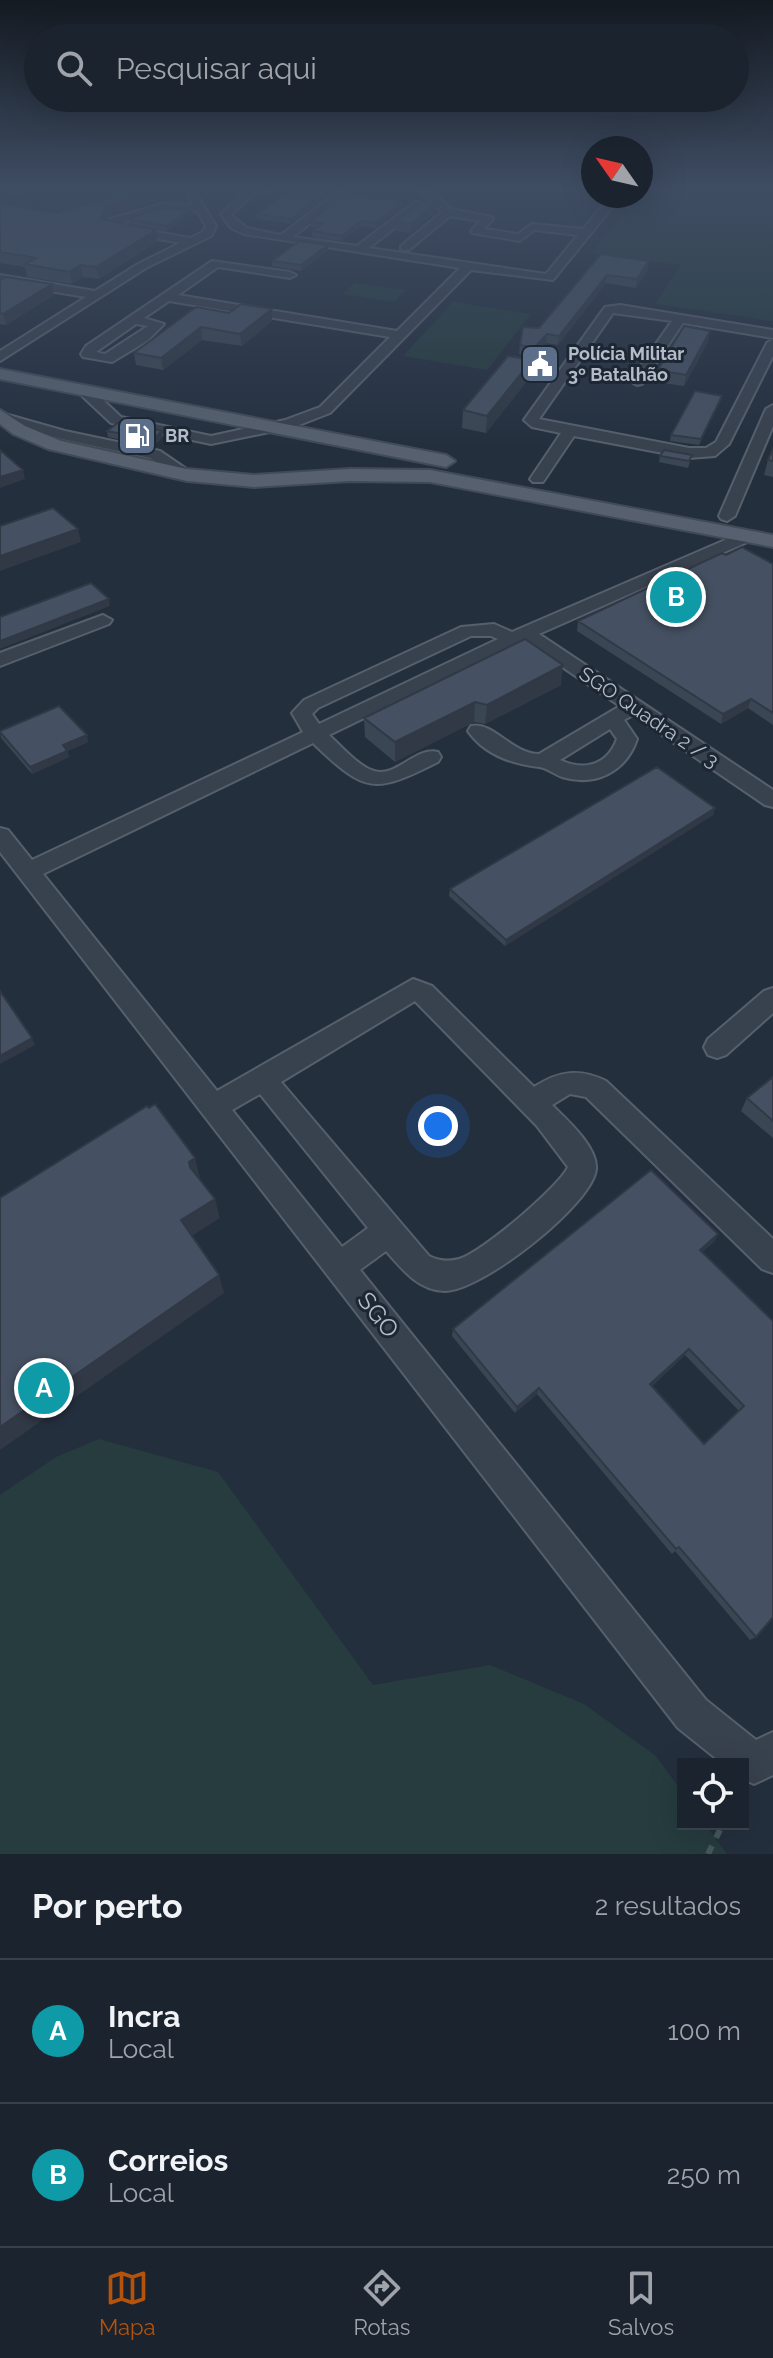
<!DOCTYPE html>
<html lang="pt">
<meta charset="utf-8">
<style>
:root{--surface:#1b232e;--page:#282f3a;--text:#f1f3f6;--muted:#a0a4aa;--line:#39404a;--accent:#b45309}
body{margin:0;font-family:Raleway,sans-serif;background:var(--page);color:var(--text)}
.controls{position:absolute;right:24px;bottom:24px;display:grid;overflow:hidden;border-radius:0px;box-shadow:0 8px 32px #0002}
.controls button{width:72px;height:72px;display:grid;place-items:center;padding:0;border:0;border-bottom:2px solid var(--line);background:var(--surface);color:var(--text);font:40px sans-serif}
.compass{position:absolute;left:581px;top:136px;width:72px;height:72px;border-radius:50%;background:var(--surface);box-shadow:0 8px 32px #0002;rotate:304deg}
.you{position:absolute;left:438px;top:1126px;width:28px;height:28px;margin:-20px;border:6px solid #fff;border-radius:50%;background:#1a73e8;box-shadow:0 0 0 12px #1a73e833}
.badge{display:grid;place-items:center;width:52px;height:52px;border-radius:50%;background:var(--accent);color:#fff;font-size:26px;font-weight:700}
.pin{position:absolute;translate:-50% -50%;border:4px solid #fff;box-shadow:0 2px 8px #0006}
.list{margin:0;padding:0;list-style:none}
h2{display:flex;justify-content:space-between;align-items:center;height:104px;margin:0;padding:0 32px;font-size:34px}
h2 small{font-size:26px;font-weight:400;color:var(--muted)}
.list li{display:grid;grid-template-columns:52px 1fr auto;gap:24px;align-items:center;box-sizing:border-box;height:144px;padding:0 32px;border-top:2px solid var(--line)}
.list b{display:block;font-size:30px;white-space:nowrap}
.list p{margin:0;font-size:26px;white-space:nowrap;color:var(--muted)}
.list em{font-size:26px;font-style:normal;color:var(--muted)}
.icon{flex:none;width:44px;height:44px;fill:none;stroke:currentColor;stroke-width:2;stroke-linecap:round;stroke-linejoin:round}
.map{position:relative;flex:none;width:773px;height:1854px;overflow:hidden}
.search{position:absolute;background:var(--surface);box-shadow:0 8px 32px #0002;left:24px;right:24px;top:24px;height:88px;display:flex;align-items:center;gap:20px;box-sizing:border-box;padding:0 28px;border-radius:44px;color:var(--muted);font-size:30px}
.sheet{height:392px;background:var(--surface)}
nav{display:flex;justify-content:space-around;align-items:center;box-sizing:border-box;height:112px;border-top:2px solid var(--line);background:var(--surface);font-size:22px;color:var(--muted)}
nav a{display:grid;justify-items:center;gap:4px}
nav .on{color:var(--accent)}
.map>svg:first-child{display:block}
</style>
<div class="map">
<svg width="773" height="1854" viewBox="0 0 773 1854">
<rect width="100%" height="100%" fill="#242f3e"/>
<!-- green -->
<path fill="#263c3f" d="M113,187H147L171,196L79,223L38,208Z
M646,187H773V321L655,304L681,265L591,253Z
M355,283L406,290L394,302L342,294Z
M453,302L531,314L487,370L403,356Z
M99,1439L218,1472L373,1685L490,1665L584,1704L656,1756L683,1793V1824H705L727,1854H0V1495L56,1457Z"/>
<g fill="none" stroke-linecap="round" stroke-linejoin="round">
<defs>
<path id="minor" d="M186,187H196L197,195L216,226L211,236L146,268L0,361V351L86,297L0,283V275L95,291L138,264L180,243L106,229L110,219L161,204L193,205ZM162,210L197,211L206,226L203,232L190,238L117,225Z
M225,187H277L251,196L231,215L247,228L281,235L344,187H356L293,237L357,246L415,202H423V206L369,248L546,274L578,235L534,230L520,241L472,233L471,231L480,221L450,216L409,250H401V246L442,212L416,187H427L451,209L492,217L493,219L484,229L518,234L532,224L583,229L605,203L614,205L553,280L471,270L330,413L294,427L211,444L111,423L79,393V387H89L121,417L211,436L285,420L320,407L390,337L169,301L144,318L164,324L147,341L112,362L83,357L81,354L86,346L212,261L290,272L296,275L290,278L218,267L178,295L397,331L460,268L244,234L231,228L221,214L242,194ZM136,324L148,326L105,354L96,352Z
M620,305L773,330V338L683,323L642,384L637,385L630,381L672,321L613,313L539,419L689,448H706L716,442L767,343L773,339V356L729,444L715,456L689,458L574,436L543,482H533L530,479L561,433L532,427L524,420L605,307Z
M773,405V426L735,516L727,521L721,519L719,516L766,409Z
M5,414L65,431L160,451L195,475L192,478H182L150,458L62,439L0,421V415Z
M746,531L752,532L754,536L752,540L539,634L773,790V807L765,805L633,715L624,720L637,739C626,772 595,787 562,777C554,774 547,768 539,767C512,764 484,754 468,731L471,726C493,721 512,754 539,754L620,706L524,641L329,735C341,746 358,766 374,771C396,778 416,746 438,752L441,757L438,762C374,794 366,794 313,743L43,874L217,1091L413,979L432,986L534,1087C559,1071 579,1068 606,1081L773,1239V1273L762,1269L586,1097L570,1094L552,1105C566,1119 598,1147 596,1169C593,1204 481,1292 444,1291C418,1290 402,1269 386,1251L360,1270L706,1700L756,1740L773,1732V1775L754,1784L743,1779V1764H723L678,1728L0,852V828L8,830L32,860L303,732L292,713L304,700L461,627L494,624L512,632ZM471,636H491L498,639L319,724L312,714L318,708ZM610,729L617,739C607,766 584,771 560,760ZM415,1001L537,1126L568,1167C559,1187 481,1253 459,1259C448,1262 439,1261 429,1256L281,1082ZM260,1094L368,1228L342,1247L232,1110Z
M103,615L112,620L109,624L0,666V653Z
M773,988V1013L726,1055L717,1058L708,1055L704,1047L708,1039L764,991Z"/>
<path id="major" d="M0,369L446,455L455,461L446,467L0,379Z
M0,410L25,426L61,441L187,469L254,475L350,469L430,470L773,535V547L430,482L350,481L254,487L187,481L48,449L13,434L0,424Z"/>
</defs>
<!-- minor casing -->
<use href="#minor" stroke="#565f6c" stroke-width="4"/>
<!-- major casing -->
<use href="#major" stroke="#414a57" stroke-width="4"/>
<!-- path -->
<path stroke="#44595c" stroke-width="6" stroke-dasharray="9 9" stroke-linecap="butt" d="M708,1854L723,1824"/>
<!-- minor -->
<use href="#minor" fill="#38414e" fill-rule="evenodd"/>
<!-- major -->
<use href="#major" fill="#56606e" fill-rule="evenodd"/>
</g>
<!-- wall -->
<path fill="#3b4654" fill-rule="evenodd" d="M529,187H580L575,193Z
M330,194L291,224L257,219V214Z
M436,203L435,212L410,233L395,231V222Z
M0,204L56,213L133,209L109,216L108,220L157,242L99,279L83,277L72,284L27,277L25,267L0,263Z
M403,207L376,228L361,226L341,241L312,237V231L317,228L311,227L310,222Z
M193,214L166,231L129,224L128,219Z
M328,245V250L301,271L272,266V261Z
M601,254L648,269L636,288L606,283L558,345L546,343L533,357L519,354L520,345L539,328Z
M0,280L54,295L6,325L0,324Z
M196,307L272,321L242,346L202,340L163,370L136,365L134,353Z
M708,342L684,386L656,382L658,370Z
M532,360L530,377L486,433L462,428L463,410Z
M720,402L699,445L670,441L671,435Z
M107,431L163,437L153,446L108,437Z
M773,449V477L764,475L768,460Z
M692,455L688,468L659,462L660,456Z
M726,555L773,564V725L748,708L721,724L577,631L578,621Z
M561,685L485,724L474,722L395,762L365,737L364,718Z
M0,731L88,742L67,751L69,757L32,774L1,738Z
M715,808L713,815L505,946L449,896L450,889Z
M773,1077V1138L741,1111L747,1098Z
M715,1241L702,1252L773,1321L756,1637L750,1640L675,1551L672,1554L537,1394L515,1413L452,1336L453,1329ZM685,1355L739,1411L704,1444L652,1386Z"/>
<!-- shaded-wall -->
<path fill="#303945" d="M3,187H39L40,189L0,200V188Z
M330,187V194L291,224L290,219Z
M131,198L133,209L109,216L103,230L101,219L107,205Z
M403,202V207L376,228V223Z
M436,203L435,212L410,233L411,224Z
M192,209L193,214L166,231V226Z
M361,221V226L341,241V236Z
M156,230L157,242L99,279L96,267Z
M328,245V250L301,271V265Z
M649,261L648,269L636,288L637,279Z
M81,265L83,277L72,284L69,272Z
M607,275L606,283L558,345L559,336Z
M52,284L54,295L6,325L3,314Z
M272,309V321L242,346L240,334Z
M201,327L202,340L163,370L161,358Z
M710,331L708,342L684,386L686,375Z
M547,334L546,343L533,357L534,348Z
M532,360L530,377L486,433L487,416Z
M722,396L720,402L699,445L701,439Z
M162,431L163,437L153,446L152,440Z
M23,470L25,479L0,488V477Z
M78,529L81,542L0,571V556Z
M109,599L110,606L0,649V641Z
M563,665L561,685L485,724L487,705Z
M751,699L748,708L721,724L723,714Z
M475,702L474,722L395,762V742Z
M87,735L88,742L67,751L69,757L32,774L30,767L63,745Z
M715,808L713,815L505,946L506,940Z
M32,1038L35,1045L0,1064V1056Z
M195,1158L200,1178L194,1182L195,1186L189,1162Z
M215,1199L220,1218L187,1239L181,1220Z
M718,1234L715,1241L696,1257L700,1250Z
M219,1275L224,1293L0,1450V1427Z
M689,1349L685,1355L647,1390L650,1384Z
M539,1388L537,1394L515,1413L517,1407Z"/>
<!-- building -->
<path fill="#455162" stroke="#303945" stroke-width="2" fill-rule="evenodd" d="M297,187H330V189L290,219L257,214Z
M345,194L403,202L376,223L361,221L341,236L312,231L323,223L310,222Z
M123,195L131,198L107,205L101,219L156,230L96,267L81,265L69,272L25,264L36,258L0,252V204L56,213Z
M422,201L436,203L411,224L395,222Z
M162,208L192,209L166,226L128,219Z
M299,241L328,245L301,265L272,261Z
M601,254L649,261L637,279L607,275L559,336L547,334L534,348L520,345L523,327L539,328Z
M6,277L52,284L3,314L0,313V280Z
M241,304L272,309L240,334L201,327L161,358L134,353L196,307L229,313Z
M684,326L710,331L686,375L658,370Z
M508,356L532,360L487,416L463,410Z
M695,391L722,396L701,439L671,435Z
M119,422L162,431L152,440L107,431Z
M773,449V461L768,460Z
M0,450L23,470L0,477Z
M664,450L692,455L689,461L660,456Z
M53,508L78,529L0,556V526Z
M742,547L773,564V713L751,699L723,714L578,621L722,553L726,555Z
M91,583L109,599L0,641V617Z
M525,639L563,665L487,705L475,702L395,742L364,718Z
M59,706L87,735L63,745L67,751L30,767L0,732V731Z
M657,767L715,808L506,940L450,889Z
M0,991L32,1038L0,1056Z
M773,1077V1121L747,1098Z
M155,1104L195,1158L189,1162L190,1167L215,1199L181,1220L219,1275L0,1427V1198L147,1106L149,1108Z
M651,1170L718,1234L700,1250L773,1321V1617L756,1637L679,1547L676,1549L539,1388L517,1407L453,1329ZM689,1349L744,1406L704,1444L650,1384Z"/>
<!-- sky -->
<linearGradient id="sky" x2="0" y2="1"><stop stop-color="#141a22"/><stop offset="0.42" stop-color="#3f4d63"/><stop offset="1" stop-color="#3f4d63" stop-opacity="0"/></linearGradient>
<rect width="773" height="447" fill="url(#sky)"/>
<!-- icons -->
<defs>
<symbol id="civic-square" viewBox="-11 -11 22 22"><rect x="-9" y="-9" width="18" height="18" rx="4" fill="#5c6f8a" stroke="#1d2633"/><path d="M-.6-6.5H3V-4.5H.6V-3L4-1V1h2V6H-6V1h2V-1L-.6-3ZM-1.2 2.5V6h2.4V2.5Z" fill="#fff"/></symbol>
<symbol id="fuel-square" viewBox="-11 -11 22 22"><rect x="-9" y="-9" width="18" height="18" rx="4" fill="#5c6f8a" stroke="#1d2633"/><path d="M-5.5-6h7V0h2V4h1.3V-2.5L3-4.5l.8-.8L6-3V5H2.5V1h-1V6h-7ZM-4.2-4.7v3.2H.2V-4.7Z" fill="#fff"/></symbol>
</defs>
<g fill-rule="evenodd">
<use href="#civic-square" x="518" y="342" width="44" height="44"/>
<use href="#fuel-square" x="115" y="414" width="44" height="44"/>
</g>
<g text-anchor="middle" stroke-width="6" stroke-linejoin="round" paint-order="stroke">
<!-- far-poi labels -->
<g font-size="18" font-weight="bold" fill="#b4bcc9" stroke="#1d2633" text-anchor="start">
<text x="568" y="360">Polícia Militar<tspan x="568" dy="21">3º Batalhão</tspan></text>
<text x="165" y="442">BR</text>
</g>
<!-- street labels -->
<g font-size="20" fill="#b4bcc9" stroke="#1d2633">
<text transform="translate(649 717) rotate(34)" y="7">SGO Quadra 2 / 3</text>
</g>
<!-- near-street labels -->
<g font-size="24" fill="#b4bcc9" stroke="#1d2633">
<text transform="translate(378 1315) rotate(52)" y="8">SGO</text>
</g>
</g>
</svg>
<div class="controls">
<button><svg class="icon" aria-label="locate" viewBox="0 0 24 24"><circle cx="12" cy="12" r="6"/><path d="M12 2v4M12 18v4M2 12h4M18 12h4"/></svg></button>
</div>
<svg class="compass" viewBox="-18 -18 36 36"><path d="M0-13l5 13h-10z" fill="#e53935"/><path d="M0 13l5-13h-10z" fill="#a0a4aa"/></svg>
<div class="you"></div>
<div class="pin badge" style="left:44px;top:1388px;background:#0f9aa8">A</div>
<div class="pin badge" style="left:676px;top:597px;background:#0f9aa8">B</div>
<div class="search"><svg class="icon" aria-label="search" viewBox="0 0 24 24"><circle cx="10" cy="10" r="6"/><path d="M15 15l6 6"/></svg>Pesquisar aqui</div>
</div>
<section class="sheet">
<h2>Por perto<small>2 resultados</small></h2>
<ul class="list">
<li><span class="badge" style="background:#0f9aa8">A</span><div><b>Incra</b><p>Local</p></div><em>100 m</em></li>
<li><span class="badge" style="background:#0f9aa8">B</span><div><b>Correios</b><p>Local</p></div><em>250 m</em></li>
</ul>
</section>
<nav>
<a class="on"><svg class="icon" aria-label="map" viewBox="0 0 24 24"><path d="M3 6l6-2 6 2 6-2v14l-6 2-6-2-6 2zM9 4v14M15 6v14"/></svg>Mapa</a>
<a><svg class="icon" aria-label="directions" viewBox="0 0 24 24"><path d="M12 3l9 9-9 9-9-9zM9 14v-3h6M13 9l2 2-2 2"/></svg>Rotas</a>
<a><svg class="icon" aria-label="saved" viewBox="0 0 24 24"><path d="M7 4h10v16l-5-4-5 4z"/></svg>Salvos</a>
</nav>
